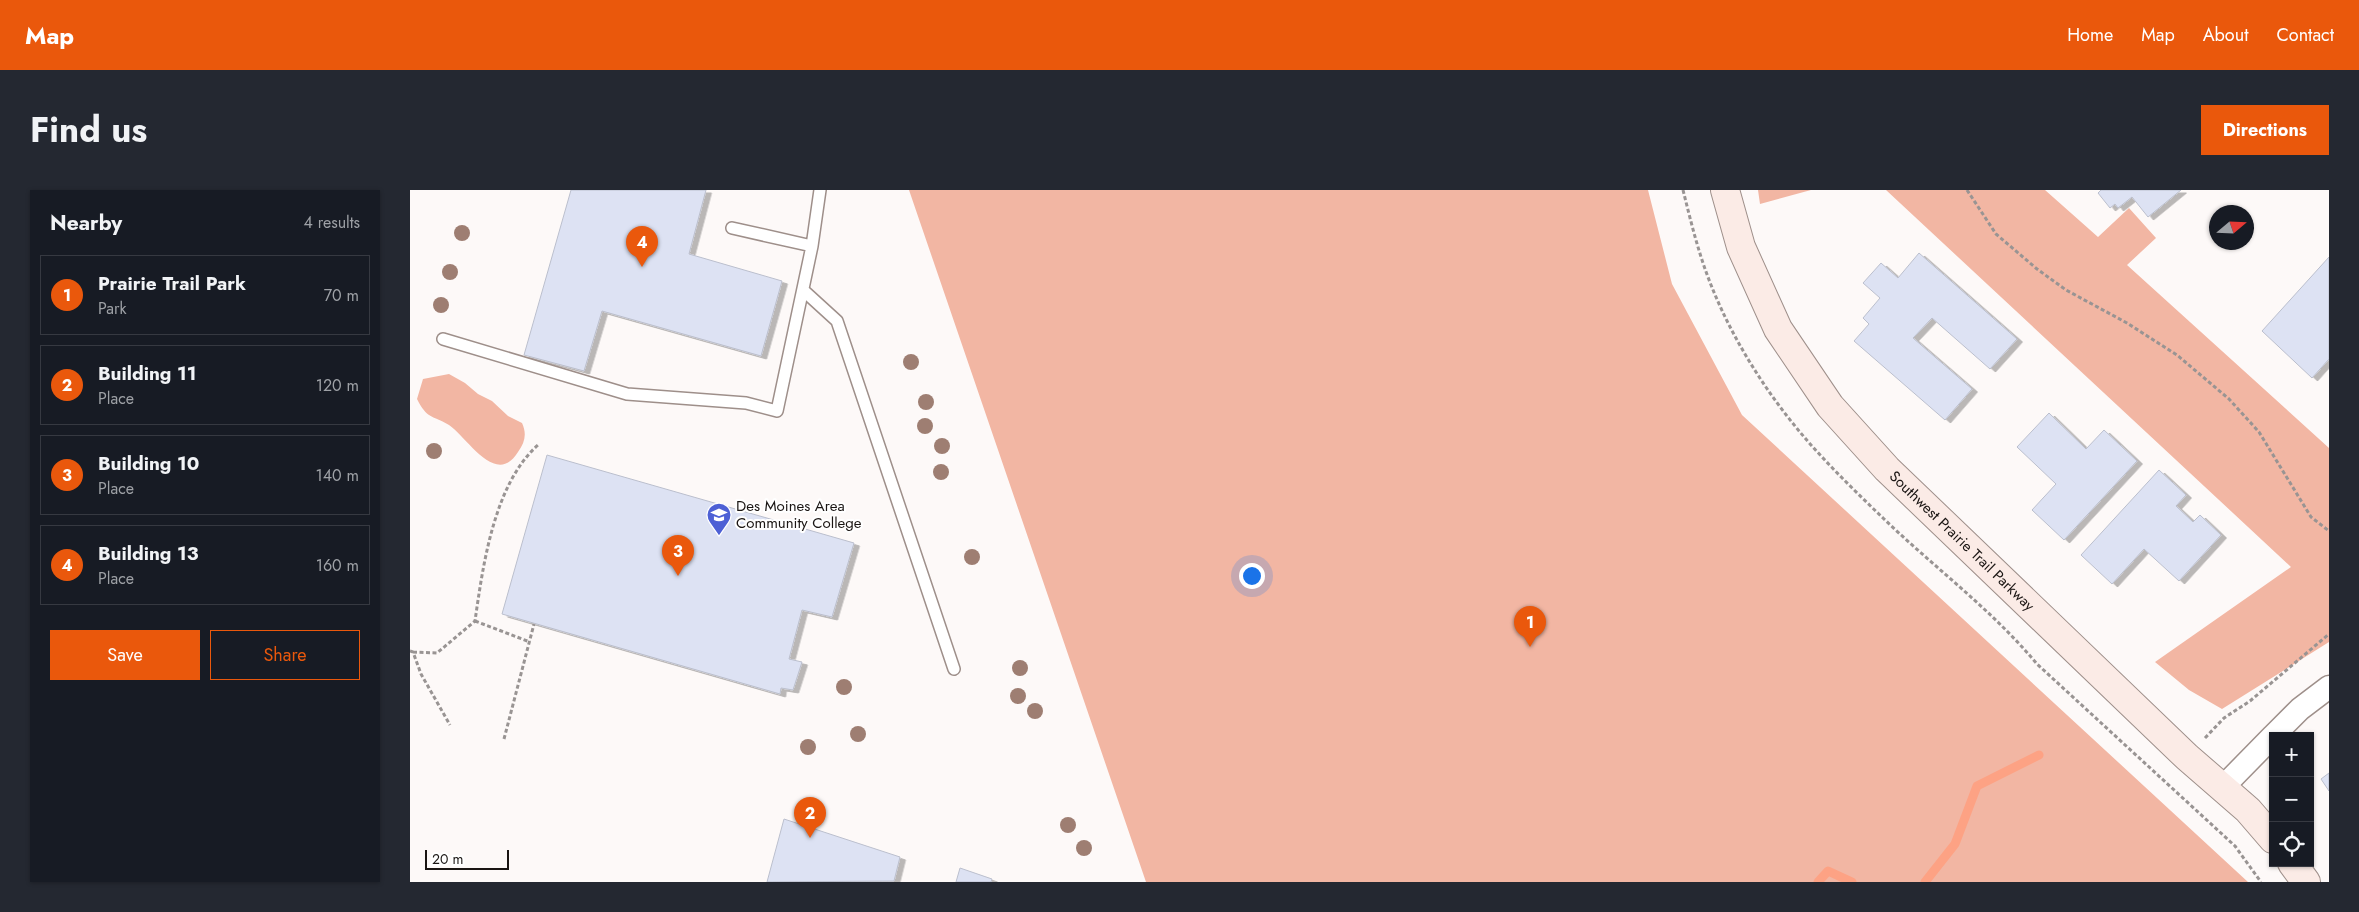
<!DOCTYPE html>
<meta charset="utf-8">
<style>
:root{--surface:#171b24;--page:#242831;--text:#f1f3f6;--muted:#9ea1a6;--line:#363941;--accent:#ea580c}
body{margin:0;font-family:Jost,sans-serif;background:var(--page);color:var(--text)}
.controls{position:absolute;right:15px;bottom:15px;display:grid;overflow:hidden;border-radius:0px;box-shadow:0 1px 4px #0004}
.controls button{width:45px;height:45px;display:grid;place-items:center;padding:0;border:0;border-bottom:1px solid var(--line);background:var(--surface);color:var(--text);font:25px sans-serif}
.compass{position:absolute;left:1799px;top:15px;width:45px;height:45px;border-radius:50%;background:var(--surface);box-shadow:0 1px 4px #0004;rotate:71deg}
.scale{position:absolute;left:15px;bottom:12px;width:84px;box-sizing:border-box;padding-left:5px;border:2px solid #1a1513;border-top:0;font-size:14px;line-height:18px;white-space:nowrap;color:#1a1513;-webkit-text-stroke:4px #fff;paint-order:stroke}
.you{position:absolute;left:841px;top:385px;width:18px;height:18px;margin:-12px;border:4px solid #fff;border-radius:50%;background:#1a73e8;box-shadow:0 0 0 8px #1a73e833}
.badge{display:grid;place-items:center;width:32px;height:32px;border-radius:50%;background:var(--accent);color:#fff;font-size:16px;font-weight:700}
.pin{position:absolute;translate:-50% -41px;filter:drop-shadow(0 1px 2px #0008)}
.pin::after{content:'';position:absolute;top:26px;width:18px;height:15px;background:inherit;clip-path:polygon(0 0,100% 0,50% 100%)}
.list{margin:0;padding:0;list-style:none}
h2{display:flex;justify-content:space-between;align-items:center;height:65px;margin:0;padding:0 20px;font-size:21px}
h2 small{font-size:16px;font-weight:400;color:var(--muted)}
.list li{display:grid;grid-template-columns:32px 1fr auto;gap:15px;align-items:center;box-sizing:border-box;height:80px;margin:0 10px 10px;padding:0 10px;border:1px solid var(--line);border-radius:0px}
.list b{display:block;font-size:19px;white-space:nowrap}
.list p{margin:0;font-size:16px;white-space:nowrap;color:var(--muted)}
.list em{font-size:16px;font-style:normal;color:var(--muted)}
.actions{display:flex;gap:10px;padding:15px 20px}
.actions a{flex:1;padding:11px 0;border:1px solid var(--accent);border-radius:0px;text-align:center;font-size:18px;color:var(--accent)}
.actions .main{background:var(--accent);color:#fff}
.icon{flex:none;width:28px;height:28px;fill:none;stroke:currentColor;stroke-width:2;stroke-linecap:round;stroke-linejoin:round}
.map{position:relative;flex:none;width:1919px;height:692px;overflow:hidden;border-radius:0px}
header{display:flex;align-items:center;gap:30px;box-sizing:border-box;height:70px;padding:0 25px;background:var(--accent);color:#fff}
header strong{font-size:24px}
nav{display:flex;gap:28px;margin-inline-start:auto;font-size:18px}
.intro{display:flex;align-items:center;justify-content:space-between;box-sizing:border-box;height:120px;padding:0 30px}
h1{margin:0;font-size:35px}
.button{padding:12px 22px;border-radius:0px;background:var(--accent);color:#fff;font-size:18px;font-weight:700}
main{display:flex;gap:30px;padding:0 30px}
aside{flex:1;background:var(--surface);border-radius:0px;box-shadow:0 1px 4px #0004}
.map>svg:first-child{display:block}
</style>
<header>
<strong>Map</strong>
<nav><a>Home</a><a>Map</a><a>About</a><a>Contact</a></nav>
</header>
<div class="intro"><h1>Find us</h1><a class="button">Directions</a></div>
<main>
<aside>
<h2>Nearby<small>4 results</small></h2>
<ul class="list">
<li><span class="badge">1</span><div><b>Prairie Trail Park</b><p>Park</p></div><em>70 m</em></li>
<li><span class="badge">2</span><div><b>Building 11</b><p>Place</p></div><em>120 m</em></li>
<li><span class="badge">3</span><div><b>Building 10</b><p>Place</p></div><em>140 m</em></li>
<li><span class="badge">4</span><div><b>Building 13</b><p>Place</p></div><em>160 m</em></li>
</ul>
<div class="actions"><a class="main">Save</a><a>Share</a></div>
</aside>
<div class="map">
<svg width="1919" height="692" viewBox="0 0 1919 692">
<defs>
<filter id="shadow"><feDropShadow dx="5.5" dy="3" stdDeviation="0" flood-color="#0004"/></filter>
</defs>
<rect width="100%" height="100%" fill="#fdf9f8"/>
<!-- green -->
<path fill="#f2b6a3" d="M499,0H1238L1262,94L1332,225L1838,692H736Z
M1348,0H1401L1350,14Z
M1476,0H1635L1688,47L1719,18L1746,48L1717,75L1919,258V452L1812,519L1779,500L1745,472L1881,377Z
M39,184L55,193L68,204L82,211L98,226L112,233C117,244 115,252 108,262C86,298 57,247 39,235C22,225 17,229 7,209L13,189Z"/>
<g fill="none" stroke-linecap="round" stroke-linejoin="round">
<!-- stream -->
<path stroke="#fda284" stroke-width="9" d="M1408,692L1418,681L1442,692
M1515,692L1545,654L1567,596L1629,565"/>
</g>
<!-- building -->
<path fill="#dde2f3" stroke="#bbbfcd" filter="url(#shadow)" d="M161,0H296L279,64L372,91L351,166L192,121L174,181L114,165Z
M1691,0H1771L1738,27L1722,7L1708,18L1705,14L1700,18L1688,3Z
M1509,63L1607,149L1580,179L1522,128L1503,148L1562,199L1535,230L1444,151L1459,134L1453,128L1470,108L1453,93L1471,73L1488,88Z
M1919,67V169L1902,188L1852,141Z
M1639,223L1676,259L1694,240L1727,271L1654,350L1622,320L1646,294L1607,257Z
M137,265L444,353L422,427L392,420L379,469L392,472L383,500L371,498L370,504L92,424Z
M1749,280L1776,305L1766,316L1783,332L1790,325L1811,345L1769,391L1734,359L1702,394L1671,365Z
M1919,583V601L1911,589Z
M374,629L490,667L484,691L357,692Z
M550,678L582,689L581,692H546Z"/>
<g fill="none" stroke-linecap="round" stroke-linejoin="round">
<defs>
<path id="lane" d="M402,56L410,0
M393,100L427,131L544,479
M33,149L217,204L336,213L367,221L402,56L322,38"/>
<path id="street" d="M1863,546L1890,519L1919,497
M1813,597L1863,546"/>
<g id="secondary">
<path id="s1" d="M1315,0L1331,57L1368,139L1420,216L1477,279L1777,567L1838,620L1863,649"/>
<path d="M1882,673L1896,692"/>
</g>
</defs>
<!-- lane casing -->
<use href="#lane" stroke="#9e8f8a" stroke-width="14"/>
<!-- street casing -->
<use href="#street" stroke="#9e8f8a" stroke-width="25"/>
<!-- secondary casing -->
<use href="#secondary" stroke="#9e8f8a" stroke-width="30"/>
<!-- path -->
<path stroke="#999493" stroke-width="3" stroke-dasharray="4 2.5" stroke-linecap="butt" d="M1273,0C1279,24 1285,49 1293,73C1314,136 1352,198 1395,248C1419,276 1447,303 1474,329C1525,378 1582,420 1627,474L1825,656L1851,692
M1557,0L1586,44L1627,79L1656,100L1717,133L1767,165L1819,209L1849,242L1901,327L1919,341
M65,431L120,452
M0,461L3,462L11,484L40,535
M3,462L27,463L65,431C73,375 84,294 128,255
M1795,548L1814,528L1840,511L1919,444
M94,549L124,434"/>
<!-- lane -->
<use href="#lane" stroke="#fff" stroke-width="11"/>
<!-- street -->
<use href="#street" stroke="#fff" stroke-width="22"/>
<!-- secondary -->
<use href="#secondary" stroke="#fbebe6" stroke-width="28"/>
</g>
<!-- trees -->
<g fill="#9e7e72">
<circle cx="52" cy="43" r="8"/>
<circle cx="40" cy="82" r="8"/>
<circle cx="31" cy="115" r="8"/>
<circle cx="501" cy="172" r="8"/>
<circle cx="516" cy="212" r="8"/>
<circle cx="515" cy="236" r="8"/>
<circle cx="532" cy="256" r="8"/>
<circle cx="24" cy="261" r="8"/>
<circle cx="531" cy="282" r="8"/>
<circle cx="562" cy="367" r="8"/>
<circle cx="610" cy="478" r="8"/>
<circle cx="434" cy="497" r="8"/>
<circle cx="608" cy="506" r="8"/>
<circle cx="625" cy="521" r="8"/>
<circle cx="448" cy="544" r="8"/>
<circle cx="398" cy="557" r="8"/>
<circle cx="658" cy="635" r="8"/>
<circle cx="674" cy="658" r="8"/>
</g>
<!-- icons -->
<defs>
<symbol id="university-pin" viewBox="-11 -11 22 30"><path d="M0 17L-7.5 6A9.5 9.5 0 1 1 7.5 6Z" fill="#4d60d5" stroke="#fff"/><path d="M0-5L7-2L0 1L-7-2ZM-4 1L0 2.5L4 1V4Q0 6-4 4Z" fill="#fff"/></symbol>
</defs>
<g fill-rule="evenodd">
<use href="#university-pin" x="295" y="311" width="28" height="38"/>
</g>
<g text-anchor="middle" stroke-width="4" stroke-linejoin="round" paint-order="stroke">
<!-- poi labels -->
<g font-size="15" fill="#1a1513" stroke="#fff" text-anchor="start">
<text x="326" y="321">Des Moines Area<tspan x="326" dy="17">Community College</tspan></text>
</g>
<!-- street labels -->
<g font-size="15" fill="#1a1513" stroke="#fff">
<text dy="5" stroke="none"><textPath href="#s1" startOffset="431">Southwest Prairie Trail Parkway</textPath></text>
</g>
</g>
</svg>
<div class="controls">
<button>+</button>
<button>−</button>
<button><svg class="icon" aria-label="locate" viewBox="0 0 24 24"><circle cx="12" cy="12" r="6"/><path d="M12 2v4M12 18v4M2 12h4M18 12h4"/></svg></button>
</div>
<svg class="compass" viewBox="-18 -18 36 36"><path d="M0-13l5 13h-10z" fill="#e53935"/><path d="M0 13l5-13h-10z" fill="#9ea1a6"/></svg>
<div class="scale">20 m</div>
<div class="you"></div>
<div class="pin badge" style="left:1120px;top:457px">1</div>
<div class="pin badge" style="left:400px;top:648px">2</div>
<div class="pin badge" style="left:268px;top:386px">3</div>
<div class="pin badge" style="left:232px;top:77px">4</div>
</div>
</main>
